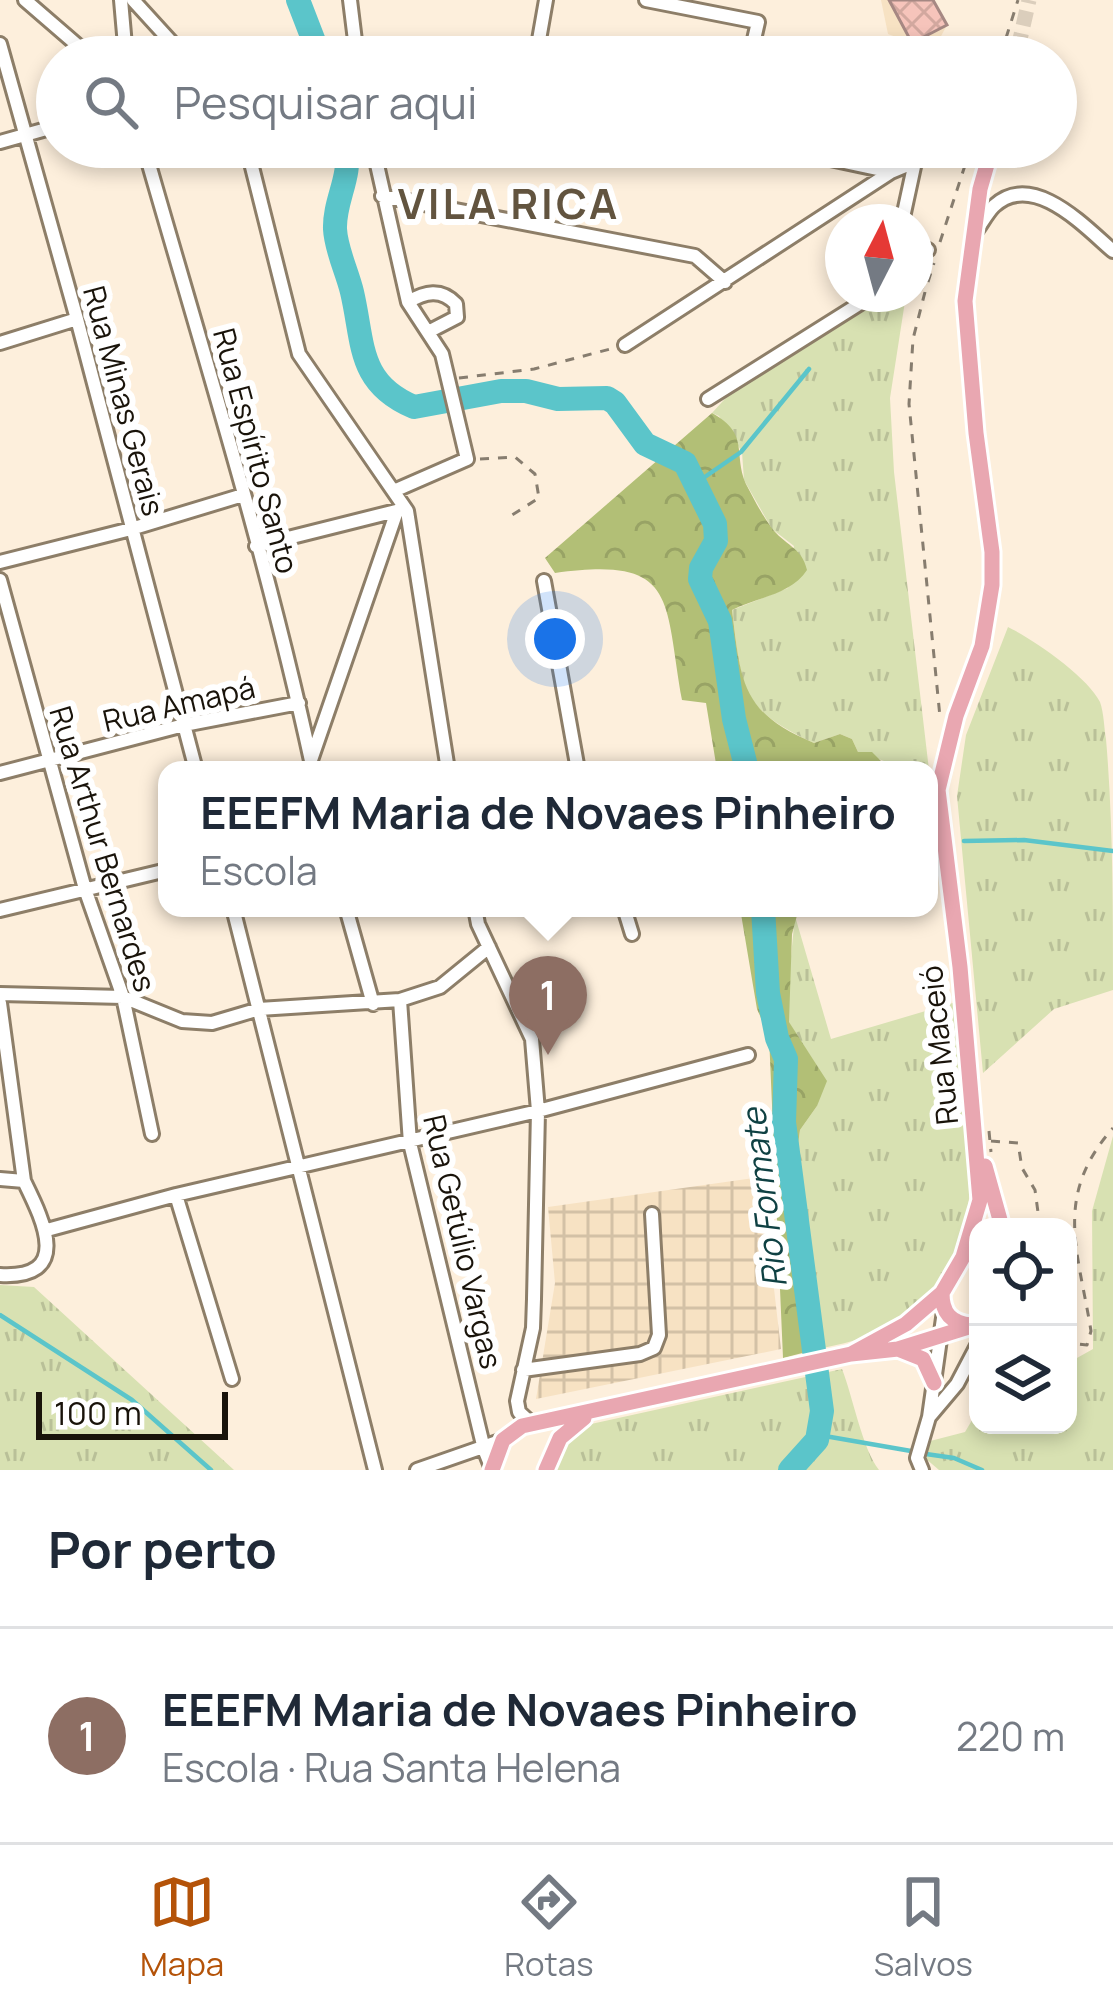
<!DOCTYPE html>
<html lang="pt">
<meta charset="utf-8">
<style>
:root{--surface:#fff;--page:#f2f2f3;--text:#1f2937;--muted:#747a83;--line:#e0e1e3;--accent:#b45309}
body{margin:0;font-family:Manrope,sans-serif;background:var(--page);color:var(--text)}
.controls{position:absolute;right:36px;bottom:36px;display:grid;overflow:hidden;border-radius:24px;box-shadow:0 6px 18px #0003}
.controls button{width:108px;height:108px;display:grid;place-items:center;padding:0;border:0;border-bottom:3px solid var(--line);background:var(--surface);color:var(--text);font:60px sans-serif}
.compass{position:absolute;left:825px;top:204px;width:108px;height:108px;border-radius:50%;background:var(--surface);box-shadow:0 6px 18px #0003;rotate:6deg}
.scale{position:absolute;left:36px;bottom:30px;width:192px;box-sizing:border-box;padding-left:12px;border:6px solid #19130a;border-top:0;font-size:33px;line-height:42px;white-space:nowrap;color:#19130a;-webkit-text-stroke:9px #fff;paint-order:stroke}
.you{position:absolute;left:555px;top:639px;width:42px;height:42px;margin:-30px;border:9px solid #fff;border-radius:50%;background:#1a73e8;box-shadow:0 0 0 18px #1a73e833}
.badge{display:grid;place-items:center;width:78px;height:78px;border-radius:50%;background:var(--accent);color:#fff;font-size:39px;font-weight:700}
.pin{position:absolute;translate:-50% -99px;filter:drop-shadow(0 3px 6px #0008)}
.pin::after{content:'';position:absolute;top:63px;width:42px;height:36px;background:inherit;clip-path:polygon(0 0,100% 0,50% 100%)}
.popup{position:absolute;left:158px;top:761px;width:780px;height:156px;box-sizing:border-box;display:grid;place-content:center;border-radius:24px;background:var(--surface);filter:drop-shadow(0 3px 9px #0005);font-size:39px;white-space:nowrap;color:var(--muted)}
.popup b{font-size:45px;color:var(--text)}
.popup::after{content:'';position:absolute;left:50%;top:100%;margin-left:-24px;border:24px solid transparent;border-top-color:var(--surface)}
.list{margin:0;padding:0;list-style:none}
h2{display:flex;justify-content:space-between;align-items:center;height:156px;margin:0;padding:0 48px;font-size:51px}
h2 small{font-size:39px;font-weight:400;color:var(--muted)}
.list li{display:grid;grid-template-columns:78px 1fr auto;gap:36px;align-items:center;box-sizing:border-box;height:216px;padding:0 48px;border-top:3px solid var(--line)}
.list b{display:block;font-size:45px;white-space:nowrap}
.list p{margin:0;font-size:39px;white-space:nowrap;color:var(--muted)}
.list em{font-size:39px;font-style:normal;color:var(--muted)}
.icon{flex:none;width:66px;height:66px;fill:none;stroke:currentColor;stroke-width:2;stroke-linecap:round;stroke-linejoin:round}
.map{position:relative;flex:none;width:1113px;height:1470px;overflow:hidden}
.search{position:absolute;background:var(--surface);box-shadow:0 6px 18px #0003;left:36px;right:36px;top:36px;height:132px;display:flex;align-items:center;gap:30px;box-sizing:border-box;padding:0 42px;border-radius:66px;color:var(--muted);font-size:45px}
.sheet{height:372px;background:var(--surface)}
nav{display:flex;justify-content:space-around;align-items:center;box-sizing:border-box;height:168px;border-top:3px solid var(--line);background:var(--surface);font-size:33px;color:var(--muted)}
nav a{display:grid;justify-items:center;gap:6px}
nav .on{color:var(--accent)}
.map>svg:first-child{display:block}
</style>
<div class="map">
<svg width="1113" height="1470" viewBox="0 0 1113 1470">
<defs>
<pattern id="industrial-grid" width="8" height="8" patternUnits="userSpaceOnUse" patternTransform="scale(3)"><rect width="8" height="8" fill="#f7e2c3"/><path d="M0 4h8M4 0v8" fill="none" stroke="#d3c1a6"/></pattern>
<pattern id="grass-tufts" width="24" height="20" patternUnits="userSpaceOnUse" patternTransform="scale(3)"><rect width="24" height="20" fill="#d8e1b2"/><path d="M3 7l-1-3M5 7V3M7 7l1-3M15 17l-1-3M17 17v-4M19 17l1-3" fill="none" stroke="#b9c098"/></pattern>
<pattern id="forest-crowns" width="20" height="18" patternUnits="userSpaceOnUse" patternTransform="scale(3)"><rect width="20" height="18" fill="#b2bf76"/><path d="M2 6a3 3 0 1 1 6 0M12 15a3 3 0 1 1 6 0" fill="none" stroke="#98a365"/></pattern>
<pattern id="building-cross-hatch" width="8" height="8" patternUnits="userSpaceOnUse" patternTransform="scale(3)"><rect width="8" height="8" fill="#f6c4bb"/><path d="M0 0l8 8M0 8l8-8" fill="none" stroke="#d2a89f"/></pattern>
</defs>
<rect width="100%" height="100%" fill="#fdefdc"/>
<!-- built -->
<path fill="#f7e2c3" d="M881,0H933L947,25L933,51L888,34Z"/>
<!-- industrial -->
<path fill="url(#industrial-grid)" d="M761,1177L781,1349L536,1399L555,1283L548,1207Z"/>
<!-- grass -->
<path fill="url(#grass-tufts)" d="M880,294L906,295L890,398L894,472L929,770H890L884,761L858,752L852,739L840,734L814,743C738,708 742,687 732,610L788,588L794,546L772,529L744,480L742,452L719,416L712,413L753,368Z
M1008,627C1033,639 1088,677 1100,702C1104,713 1104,728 1106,739C1113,820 1113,907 1113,990L1054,1009L983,1073L957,796L966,735Z
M795,916L831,1039L956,1002C967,1111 1006,1255 892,1325C868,1339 841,1344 814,1350L800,1254L807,1215L797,1188L796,1159L800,1130L817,1106L819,1069L789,1023L786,1007Z
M1113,1136V1470H939L911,1446L965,1432L978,1410V1425H1068V1363L1093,1349L1092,1211Z
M0,1285L34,1287L234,1470H0Z
M842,1369C853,1397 862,1448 879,1470H550L555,1450L582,1426Z"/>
<!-- forest -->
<path fill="url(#forest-crowns)" d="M712,413C751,434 732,455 747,486C754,499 762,515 771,527C784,545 802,547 807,570C791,595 757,597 732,610C741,682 741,713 814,743L840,734L852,739L858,752H872L890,770H717L706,703L682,700C664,598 678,556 555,573L545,558Z
M740,908H799L792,934L789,1022L827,1081L817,1106L800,1130L796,1159L797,1188L807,1216L800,1255L814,1350L783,1358L769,1036L757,1009Z"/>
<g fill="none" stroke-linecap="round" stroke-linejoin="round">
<!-- stream -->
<path stroke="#5bc5ca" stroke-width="4.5" d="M696,483L741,452L809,369
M964,841L1024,840L1113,851
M0,1315L132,1400L211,1470
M819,1435L911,1451
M926,1454L954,1458L982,1470"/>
<!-- river -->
<path stroke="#5bc5ca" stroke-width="24" d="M298,0L320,57
M346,147C352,177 334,200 335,229C336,250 347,271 352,292C364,343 357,383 414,407L501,391H526L558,399L607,398L615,403L645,444L685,463L715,524L716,541L701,568L700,579L720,621L734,719L747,770
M763,908L768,993L777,1038L786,1059L784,1122L822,1411L817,1440L790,1470"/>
</g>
<!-- building -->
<path fill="url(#building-cross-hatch)" stroke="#a68883" stroke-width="3" d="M889,0H933L947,25L912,43Z"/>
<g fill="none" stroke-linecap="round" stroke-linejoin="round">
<!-- major-tunnel -->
<path stroke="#dbcebc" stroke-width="15" stroke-dasharray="15 8" stroke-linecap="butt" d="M1018,48L1029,0"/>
<defs>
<path id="minor" d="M25,0L91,57
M121,0L126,57
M133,0L185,57
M350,0L357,57
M646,0L758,22L750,57
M0,44L77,319L196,770
M536,57L546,0
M0,142L57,126
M144,147C203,353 268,560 313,770
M247,147L299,354L407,511L448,770
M373,147L408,302L442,354L467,459L396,490
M774,147L891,172L915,162L937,147
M382,196L695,256L725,282
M902,222L915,162
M976,231C982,223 987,213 994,206C1033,170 1085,227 1113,251
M915,251L928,250
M915,283L916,284
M408,302C425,292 441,288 456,304L457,317L428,332
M0,343L77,319
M625,345L891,172
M708,399L875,294
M256,546L400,510
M0,562L131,529L243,495
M0,580L85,889L123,997L152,1134
M544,581L578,770
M311,760L397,511
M0,773L184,725L299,703
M233,908L375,1470
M346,908L373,1004
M475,908L478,924L532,1039L538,1111L534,1299L533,1328L517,1401L519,1412L532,1424
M624,908L632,934
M0,910L167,870
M0,994L123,997L182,1021L212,1023L259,1009L400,1000L440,987L489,947
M400,1000L410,1143L484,1449L492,1469
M0,1003L24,1181
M0,1179L24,1181C43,1220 73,1279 0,1275
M176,1195L232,1379
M47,1230L176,1195L538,1111L748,1055
M523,1370L640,1354L654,1348L659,1335L652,1214
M930,1416L957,1384L978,1344
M417,1470L503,1440
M922,1470L917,1458L929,1417L944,1311"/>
<path id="major" d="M1015,57L1018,48
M985,1166L1002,1227
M942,1293C942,1313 951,1323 971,1325
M898,1349L923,1359L934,1383
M851,1354L906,1324L942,1293L963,1257L980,1200L960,967L938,790L956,716L982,646L992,585V552L976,433L965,301L980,189L992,147
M492,1470L503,1440L522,1426L851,1354L898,1349L978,1324
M546,1470L560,1438L584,1418"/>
</defs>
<!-- minor casing -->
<use href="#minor" stroke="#8d7e68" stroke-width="18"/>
<!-- major casing -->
<use href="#major" stroke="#fff" stroke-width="21"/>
<!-- path -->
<path stroke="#877d6f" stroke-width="3" stroke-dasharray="9 9" stroke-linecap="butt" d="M1006,38L1018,0
M940,242L971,147
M928,282L934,263
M925,292L913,339L909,404L940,717
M459,378L534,369L614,348
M480,459L515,457L535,474L539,498L512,515
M989,1131L991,1152
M991,1141L1018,1143L1022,1168L1035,1190L1040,1227
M1068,1332L1077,1344L1087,1345L1091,1331C1078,1250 1053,1196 1113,1128"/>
<!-- minor -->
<use href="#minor" stroke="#fff" stroke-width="12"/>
<!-- major -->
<use href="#major" stroke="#e9a7b1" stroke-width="15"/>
</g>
<g text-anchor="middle" stroke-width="12" stroke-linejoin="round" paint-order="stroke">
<!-- street labels -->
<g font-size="30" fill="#19130a" stroke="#fff">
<text transform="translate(123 401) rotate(75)" y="10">Rua Minas Gerais</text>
<text transform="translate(255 451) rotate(75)" y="10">Rua Espírito Santo</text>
<text transform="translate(179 705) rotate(-13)" y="10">Rua Amapá</text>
<text transform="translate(102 849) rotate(73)" y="10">Rua Arthur Bernardes</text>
<text transform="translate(940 1045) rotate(-96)" y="10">Rua Maceió</text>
<text transform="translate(462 1242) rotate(77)" y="10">Rua Getúlio Vargas</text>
</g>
<!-- water labels -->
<g font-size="33" font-style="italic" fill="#0f4143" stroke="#fff">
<text transform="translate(764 1198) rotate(-97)" y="12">Rio Formate</text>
</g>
<!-- district labels -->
<g font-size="42" font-weight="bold" letter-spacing="3" fill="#62543f" stroke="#fff">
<text x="509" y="219">VILA RICA</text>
</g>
</g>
</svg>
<div class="controls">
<button><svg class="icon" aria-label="locate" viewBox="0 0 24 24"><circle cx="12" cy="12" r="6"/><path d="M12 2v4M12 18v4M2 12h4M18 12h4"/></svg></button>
<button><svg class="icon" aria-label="layers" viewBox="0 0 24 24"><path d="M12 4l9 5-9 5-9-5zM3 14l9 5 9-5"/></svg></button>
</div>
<svg class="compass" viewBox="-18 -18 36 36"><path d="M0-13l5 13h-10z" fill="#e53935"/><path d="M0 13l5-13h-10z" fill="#747a83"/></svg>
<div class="scale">100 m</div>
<div class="you"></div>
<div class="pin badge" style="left:548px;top:1055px;background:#8d6e63">1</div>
<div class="popup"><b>EEEFM Maria de Novaes Pinheiro</b>Escola</div>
<div class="search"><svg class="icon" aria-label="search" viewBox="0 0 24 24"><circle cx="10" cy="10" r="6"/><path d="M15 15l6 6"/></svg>Pesquisar aqui</div>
</div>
<section class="sheet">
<h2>Por perto<small></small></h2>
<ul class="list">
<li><span class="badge" style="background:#8d6e63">1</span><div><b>EEEFM Maria de Novaes Pinheiro</b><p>Escola · Rua Santa Helena</p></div><em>220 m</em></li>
</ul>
</section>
<nav>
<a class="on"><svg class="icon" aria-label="map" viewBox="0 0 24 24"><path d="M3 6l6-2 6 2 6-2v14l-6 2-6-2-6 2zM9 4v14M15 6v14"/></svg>Mapa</a>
<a><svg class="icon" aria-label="directions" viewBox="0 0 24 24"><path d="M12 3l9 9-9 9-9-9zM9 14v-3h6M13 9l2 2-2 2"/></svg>Rotas</a>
<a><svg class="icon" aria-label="saved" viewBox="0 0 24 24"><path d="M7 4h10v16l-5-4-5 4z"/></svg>Salvos</a>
</nav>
